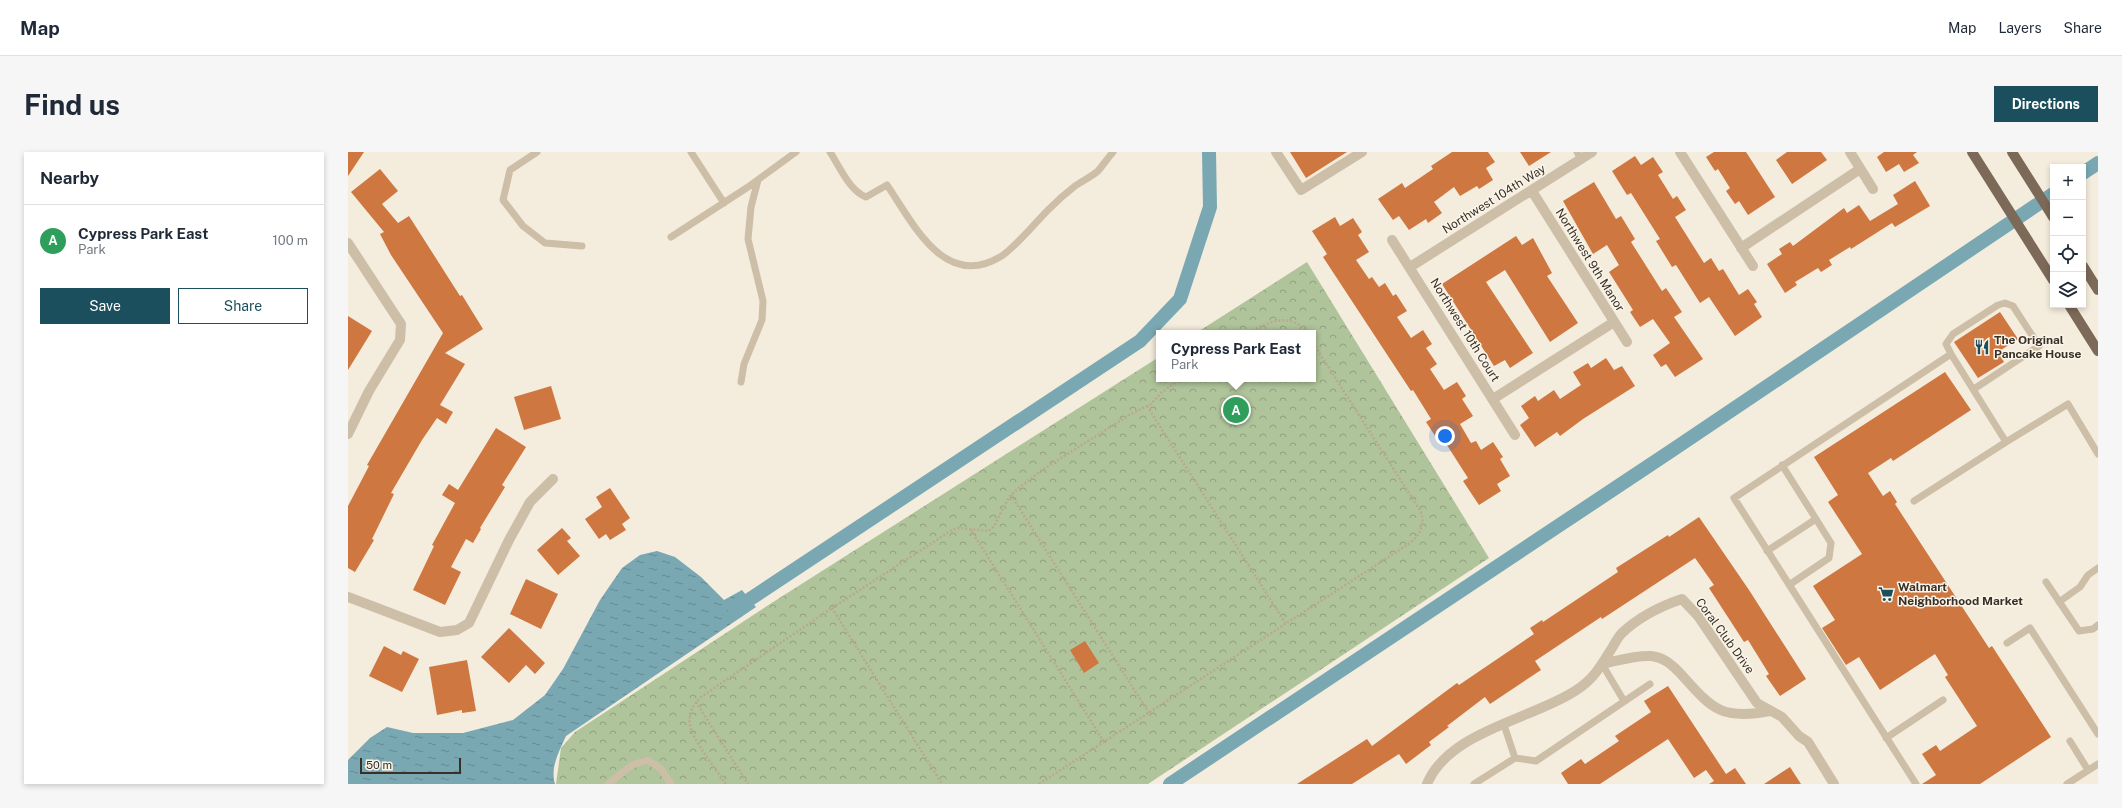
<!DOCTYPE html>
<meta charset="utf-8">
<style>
:root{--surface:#fff;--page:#f6f6f7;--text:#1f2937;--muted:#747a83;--line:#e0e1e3;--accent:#1b4f5d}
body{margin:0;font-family:"Public Sans",sans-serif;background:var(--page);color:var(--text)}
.controls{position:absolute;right:12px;top:12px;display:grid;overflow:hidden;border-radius:0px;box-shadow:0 2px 6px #0003}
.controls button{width:36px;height:36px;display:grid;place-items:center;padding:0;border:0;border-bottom:1px solid var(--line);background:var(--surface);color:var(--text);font:20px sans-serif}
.scale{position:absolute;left:12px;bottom:10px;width:101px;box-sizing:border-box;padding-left:4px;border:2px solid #393028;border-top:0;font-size:11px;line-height:14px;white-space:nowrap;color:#393028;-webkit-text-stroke:3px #fbf5e9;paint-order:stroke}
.you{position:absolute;left:1097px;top:284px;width:14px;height:14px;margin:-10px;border:3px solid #fff;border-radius:50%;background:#1a73e8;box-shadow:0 0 0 6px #1a73e833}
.badge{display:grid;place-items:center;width:26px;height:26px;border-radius:50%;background:var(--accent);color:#fff;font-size:13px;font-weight:700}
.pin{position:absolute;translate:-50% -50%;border:2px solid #fff;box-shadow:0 1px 4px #0006}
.popup{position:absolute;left:808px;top:178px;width:160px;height:52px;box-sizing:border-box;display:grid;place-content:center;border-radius:0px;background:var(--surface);filter:drop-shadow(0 1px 3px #0005);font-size:13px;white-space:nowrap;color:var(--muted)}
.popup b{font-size:15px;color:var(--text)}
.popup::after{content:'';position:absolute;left:50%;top:100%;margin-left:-8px;border:8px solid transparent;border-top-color:var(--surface)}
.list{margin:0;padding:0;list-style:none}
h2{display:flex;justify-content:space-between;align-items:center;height:52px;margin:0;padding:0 16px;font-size:17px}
h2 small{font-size:13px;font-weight:400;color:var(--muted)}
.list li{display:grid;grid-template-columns:26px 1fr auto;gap:12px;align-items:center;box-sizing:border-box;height:72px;padding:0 16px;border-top:1px solid var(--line)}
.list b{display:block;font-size:15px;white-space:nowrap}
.list p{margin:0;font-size:13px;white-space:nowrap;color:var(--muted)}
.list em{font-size:13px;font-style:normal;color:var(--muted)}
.actions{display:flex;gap:8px;padding:12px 16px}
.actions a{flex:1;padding:9px 0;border:1px solid var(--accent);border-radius:0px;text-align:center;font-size:14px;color:var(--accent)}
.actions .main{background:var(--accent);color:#fff}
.icon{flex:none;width:22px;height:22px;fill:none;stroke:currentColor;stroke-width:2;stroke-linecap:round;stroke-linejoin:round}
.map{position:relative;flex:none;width:1750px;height:632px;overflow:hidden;border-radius:0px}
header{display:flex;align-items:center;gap:24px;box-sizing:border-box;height:56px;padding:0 20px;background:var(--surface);border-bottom:1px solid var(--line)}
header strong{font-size:19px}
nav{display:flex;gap:22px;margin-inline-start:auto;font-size:14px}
.intro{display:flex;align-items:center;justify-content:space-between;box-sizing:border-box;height:96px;padding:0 24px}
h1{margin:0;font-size:28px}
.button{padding:10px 18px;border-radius:0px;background:var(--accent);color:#fff;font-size:14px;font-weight:700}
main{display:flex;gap:24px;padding:0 24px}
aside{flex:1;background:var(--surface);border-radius:0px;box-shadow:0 2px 6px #0003}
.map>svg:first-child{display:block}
</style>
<header>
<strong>Map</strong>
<nav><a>Map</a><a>Layers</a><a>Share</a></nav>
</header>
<div class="intro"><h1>Find us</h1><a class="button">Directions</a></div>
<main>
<aside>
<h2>Nearby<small></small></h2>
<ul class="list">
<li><span class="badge" style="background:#2e9e5b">A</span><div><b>Cypress Park East</b><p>Park</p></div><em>100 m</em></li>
</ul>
<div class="actions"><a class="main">Save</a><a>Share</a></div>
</aside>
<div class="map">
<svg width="1750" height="632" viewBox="0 0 1750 632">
<defs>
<pattern id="park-crowns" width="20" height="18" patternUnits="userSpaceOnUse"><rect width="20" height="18" fill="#b0c49b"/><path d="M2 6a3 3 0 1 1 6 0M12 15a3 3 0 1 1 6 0" fill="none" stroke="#90a07e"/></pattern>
<pattern id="water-ripples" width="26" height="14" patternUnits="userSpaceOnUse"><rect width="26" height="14" fill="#79a8b3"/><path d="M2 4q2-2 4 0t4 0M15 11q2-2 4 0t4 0" fill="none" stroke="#648992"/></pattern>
</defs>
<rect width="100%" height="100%" fill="#f4ecdc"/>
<!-- park -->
<path fill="url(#park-crowns)" d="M959,110L1141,406L800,632H208L213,596L227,580L422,452L811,205V227H965V181H848Z"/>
<!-- water -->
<path fill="url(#water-ripples)" d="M309,399L327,405L353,425L376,448L394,438L408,455L218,584C211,600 202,615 207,632H0V608L22,586L39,575L65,581H115L165,568L197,543L215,517L252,448L274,416L292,403Z"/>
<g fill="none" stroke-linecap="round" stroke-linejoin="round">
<!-- canal -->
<path stroke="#79a8b3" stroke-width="14" d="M1735,21L1750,11
M387,457L792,189L832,147L862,55L861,0
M822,632L1326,297L1705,42"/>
</g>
<!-- building -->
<path fill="#ce7740" d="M0,0H16L0,24Z
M942,0H999L958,26Z
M1104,0H1140L1147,10L1138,16L1145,28L1131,37L1129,34L1112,44L1106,35L1086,50L1094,61L1080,71L1078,67L1061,78L1051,64L1045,68L1030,47L1054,31L1057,36L1085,17L1083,14Z
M1172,0H1203L1181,14Z
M1366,0H1398L1427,45L1400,63L1391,49L1387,52L1378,39L1382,36L1370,17L1367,19L1358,5Z
M1439,0H1473L1479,8L1444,32L1428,8Z
M1536,0H1569L1565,3L1571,11L1556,20L1551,12L1538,20L1529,5Z
M1287,4L1293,13L1305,5L1315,20L1310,23L1325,47L1329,44L1338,58L1327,65L1356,111L1363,106L1371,119L1375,117L1391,143L1400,137L1409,150L1406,152L1414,165L1387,184L1361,145L1352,151L1328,113L1324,115L1308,89L1312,87L1283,41L1279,43L1264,19Z
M32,17L50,39L34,52L50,71L61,64L112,144L114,143L135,177L97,201L117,212L92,253L105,260L98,272L89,266L74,288L43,341L46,342L24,387L26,388L7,420L0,416V354L21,314L19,313L95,181L43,103L32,82L36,80L3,40Z
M1567,29L1582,54L1547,75L1544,71L1503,97L1502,95L1481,108L1484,113L1473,120L1470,116L1447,130L1449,133L1437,141L1419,112L1434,102L1431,97L1442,90L1445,94L1496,56L1499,61L1511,53L1522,69L1550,52L1545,43Z
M1246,30L1268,67L1273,64L1287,87L1283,90L1314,139L1318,136L1334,160L1326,165L1355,207L1327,225L1318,212L1313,215L1305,203L1322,191L1305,167L1292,175L1282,160L1285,158L1261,120L1271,113L1259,93L1245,102L1215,49Z
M987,65L992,74L1005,66L1014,80L1010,83L1021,100L1008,108L1021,127L1024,125L1031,135L1037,131L1045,144L1048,142L1059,159L1049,165L1063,186L1075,178L1084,192L1078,196L1089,212L1082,217L1096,238L1109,230L1118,244L1114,247L1125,264L1112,272L1123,291L1128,289L1133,298L1145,290L1155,305L1152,307L1162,324L1149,332L1153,339L1131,353L1115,329L1120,326L1097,290L1093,293L1078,270L1083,267L1065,238L1063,239L975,105L979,102L964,79Z
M1168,84L1174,93L1185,86L1204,121L1199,124L1230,171L1202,190L1157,118L1138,130L1185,201L1162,216L1157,208L1146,214L1094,132Z
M1652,160L1670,187L1650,200L1656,210L1630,226L1606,190Z
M0,164L24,179L0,218Z
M1258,206L1266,218L1274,214L1287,234L1235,267L1212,284L1209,280L1187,295L1172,273L1181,266L1173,254L1187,244L1190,249L1206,238L1212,247L1233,233L1225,220L1240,211L1243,216Z
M1597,220L1623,258L1545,309L1543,306L1520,321L1535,344L1542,339L1549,350L1547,352L1641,496L1644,494L1703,585L1632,632H1574L1588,623L1574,602L1588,593L1592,599L1629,574L1597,525L1600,523L1587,502L1532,538L1511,505L1498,513L1474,476L1487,468L1465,434L1514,402L1480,350L1490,343L1466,305Z
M203,234L213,267L176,278L166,245Z
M148,276L178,295L154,333L157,335L132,376L133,377L125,391L118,387L103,415L113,420L97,453L65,438L86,394L84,393L107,351L94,343L101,332L110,338Z
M262,336L282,366L274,372L278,378L262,388L258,382L251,387L237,367L254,355L248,345Z
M1351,365L1401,438L1458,527L1432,544L1418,524L1421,522L1400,488L1396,490L1361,436L1366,433L1347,406L1254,467L1253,465L1187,509L1193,518L1142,552L1137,545L1099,574L1101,575L1081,590L1083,593L1058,612L1051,602L1004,632H949L1019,587L1024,594L1109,531L1111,533L1186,482L1182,476L1194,468L1195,470L1270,420L1268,416L1320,383L1321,385Z
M214,376L223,386L219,389L232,404L210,423L189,398Z
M178,427L210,442L193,477L162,462Z
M161,476L197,511L187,522L178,513L161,531L133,505Z
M737,489L751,511L736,521L722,498Z
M36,494L53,503L55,499L71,507L54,540L21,524Z
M119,508L128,559L114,561V558L89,563L81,515Z
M1320,534L1378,622L1387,616L1398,632H1361L1366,629L1358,618L1346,626L1320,587L1252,632H1220L1213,621L1233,607L1237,612L1271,589L1267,584L1303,560L1296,549Z
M1442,615L1453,632H1416Z"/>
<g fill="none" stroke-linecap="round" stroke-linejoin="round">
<!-- path -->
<path stroke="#b9a891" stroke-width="2.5" stroke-dasharray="2 2" stroke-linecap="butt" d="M901,181C918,170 945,159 959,181
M799,254L938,472
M663,343L801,561
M623,378L756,590
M484,456L594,632
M348,550L400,632
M378,632C369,619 344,587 342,573C340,561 345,553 353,545L484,456L604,378L611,376L641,379L646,374L661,345L672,335L694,318L783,262L803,252L814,240L833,227
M691,632L1062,391C1072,382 1077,374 1073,360L965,191"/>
<!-- lane -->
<path stroke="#cdbea7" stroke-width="7" d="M189,0L162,18L155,48L175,74L197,91L234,94
M343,0L376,51
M482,0C492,15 501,38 518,45L539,33C565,71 596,138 652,105C665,98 688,70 700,58C708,50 718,41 727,34C734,29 743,25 750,19C755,13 760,6 765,0
M1229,0L1233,7
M323,85L400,35L448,0
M1603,202L1598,192L1605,182L1650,153L1657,151L1665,154L1691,194L1626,237
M393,230L396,212L414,168L415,149L400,87L403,55L410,28
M1658,290L1720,252L1750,302
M1434,313L1468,367
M1566,349L1658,290L1603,202L1386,346L1568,632
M1419,399L1468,367L1483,391L1481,406L1441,433
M1698,430L1731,479L1745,477L1750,473
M1711,450L1732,435L1740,423L1750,416
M1659,491L1682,476L1750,582
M1254,512L1276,549
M1156,573L1167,606
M1538,586L1595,548
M1722,589L1740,618
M260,632L284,613L299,608L313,617L323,632
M1126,632L1167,606L1188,609L1302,532
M1719,632L1750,612"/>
<!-- street -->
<path stroke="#cdbea7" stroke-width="10" d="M928,0L953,38L1014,0
M1332,0L1405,114
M1502,0L1525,37
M1184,39L1279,190
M1044,88L1167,283
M0,91L53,172L52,188L21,239L0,282
M1393,96L1512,17
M1062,115L1244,0
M1145,247L1266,170
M0,445L92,480L109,478L121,471L161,388L182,350L205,327
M1254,512C1269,509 1287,503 1303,504C1315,505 1323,512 1331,520C1363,555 1371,569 1422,559
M1079,632C1101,579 1182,568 1227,539C1245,528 1253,514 1264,496C1267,491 1270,485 1274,481C1291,465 1313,454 1334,447L1350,464L1409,551L1434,565L1451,584L1460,590L1486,632"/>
<!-- primary -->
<path stroke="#7c6958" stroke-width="10" d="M1624,0L1705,128
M1664,0L1705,65
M1735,114L1750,138
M1721,153L1750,199"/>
</g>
<!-- icons -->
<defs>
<symbol id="restaurant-bare" viewBox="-9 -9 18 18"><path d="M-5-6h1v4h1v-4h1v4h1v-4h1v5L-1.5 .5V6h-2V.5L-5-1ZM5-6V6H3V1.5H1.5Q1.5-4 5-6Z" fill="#1b4f5d" stroke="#fbf5e9" stroke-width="2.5" paint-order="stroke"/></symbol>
<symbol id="supermarket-bare" viewBox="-9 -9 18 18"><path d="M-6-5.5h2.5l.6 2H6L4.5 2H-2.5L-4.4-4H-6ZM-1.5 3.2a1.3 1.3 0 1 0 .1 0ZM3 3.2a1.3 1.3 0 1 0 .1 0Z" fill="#1b4f5d" stroke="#fbf5e9" stroke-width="2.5" paint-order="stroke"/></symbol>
</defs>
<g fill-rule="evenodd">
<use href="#restaurant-bare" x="1623" y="184" width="22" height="22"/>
<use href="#supermarket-bare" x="1527" y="431" width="22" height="22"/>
</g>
<g text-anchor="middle" stroke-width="3" stroke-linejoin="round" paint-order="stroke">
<!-- street labels -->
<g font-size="12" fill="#393028" stroke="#fbf5e9">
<text transform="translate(1146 47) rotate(-32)" y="4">Northwest 104th Way</text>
<text transform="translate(1242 108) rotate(58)" y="4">Northwest 9th Manor</text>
<text transform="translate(1117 178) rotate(58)" y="4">Northwest 10th Court</text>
<text transform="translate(1377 484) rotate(54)" y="4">Coral Club Drive</text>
</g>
<!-- poi labels -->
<g font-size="12" font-weight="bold" fill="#393028" stroke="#fbf5e9" text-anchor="start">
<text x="1646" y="192">The Original<tspan x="1646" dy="14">Pancake House</tspan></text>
<text x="1550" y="439">Walmart<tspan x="1550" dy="14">Neighborhood Market</tspan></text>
</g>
</g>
</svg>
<div class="controls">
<button>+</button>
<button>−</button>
<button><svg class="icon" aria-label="locate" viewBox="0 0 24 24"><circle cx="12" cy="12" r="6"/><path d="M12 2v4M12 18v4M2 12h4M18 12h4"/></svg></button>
<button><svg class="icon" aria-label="layers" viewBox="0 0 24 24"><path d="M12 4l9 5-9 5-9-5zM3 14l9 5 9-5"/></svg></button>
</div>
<div class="scale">50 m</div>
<div class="you"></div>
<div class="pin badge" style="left:888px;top:258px;background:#2e9e5b">A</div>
<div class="popup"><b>Cypress Park East</b>Park</div>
</div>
</main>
